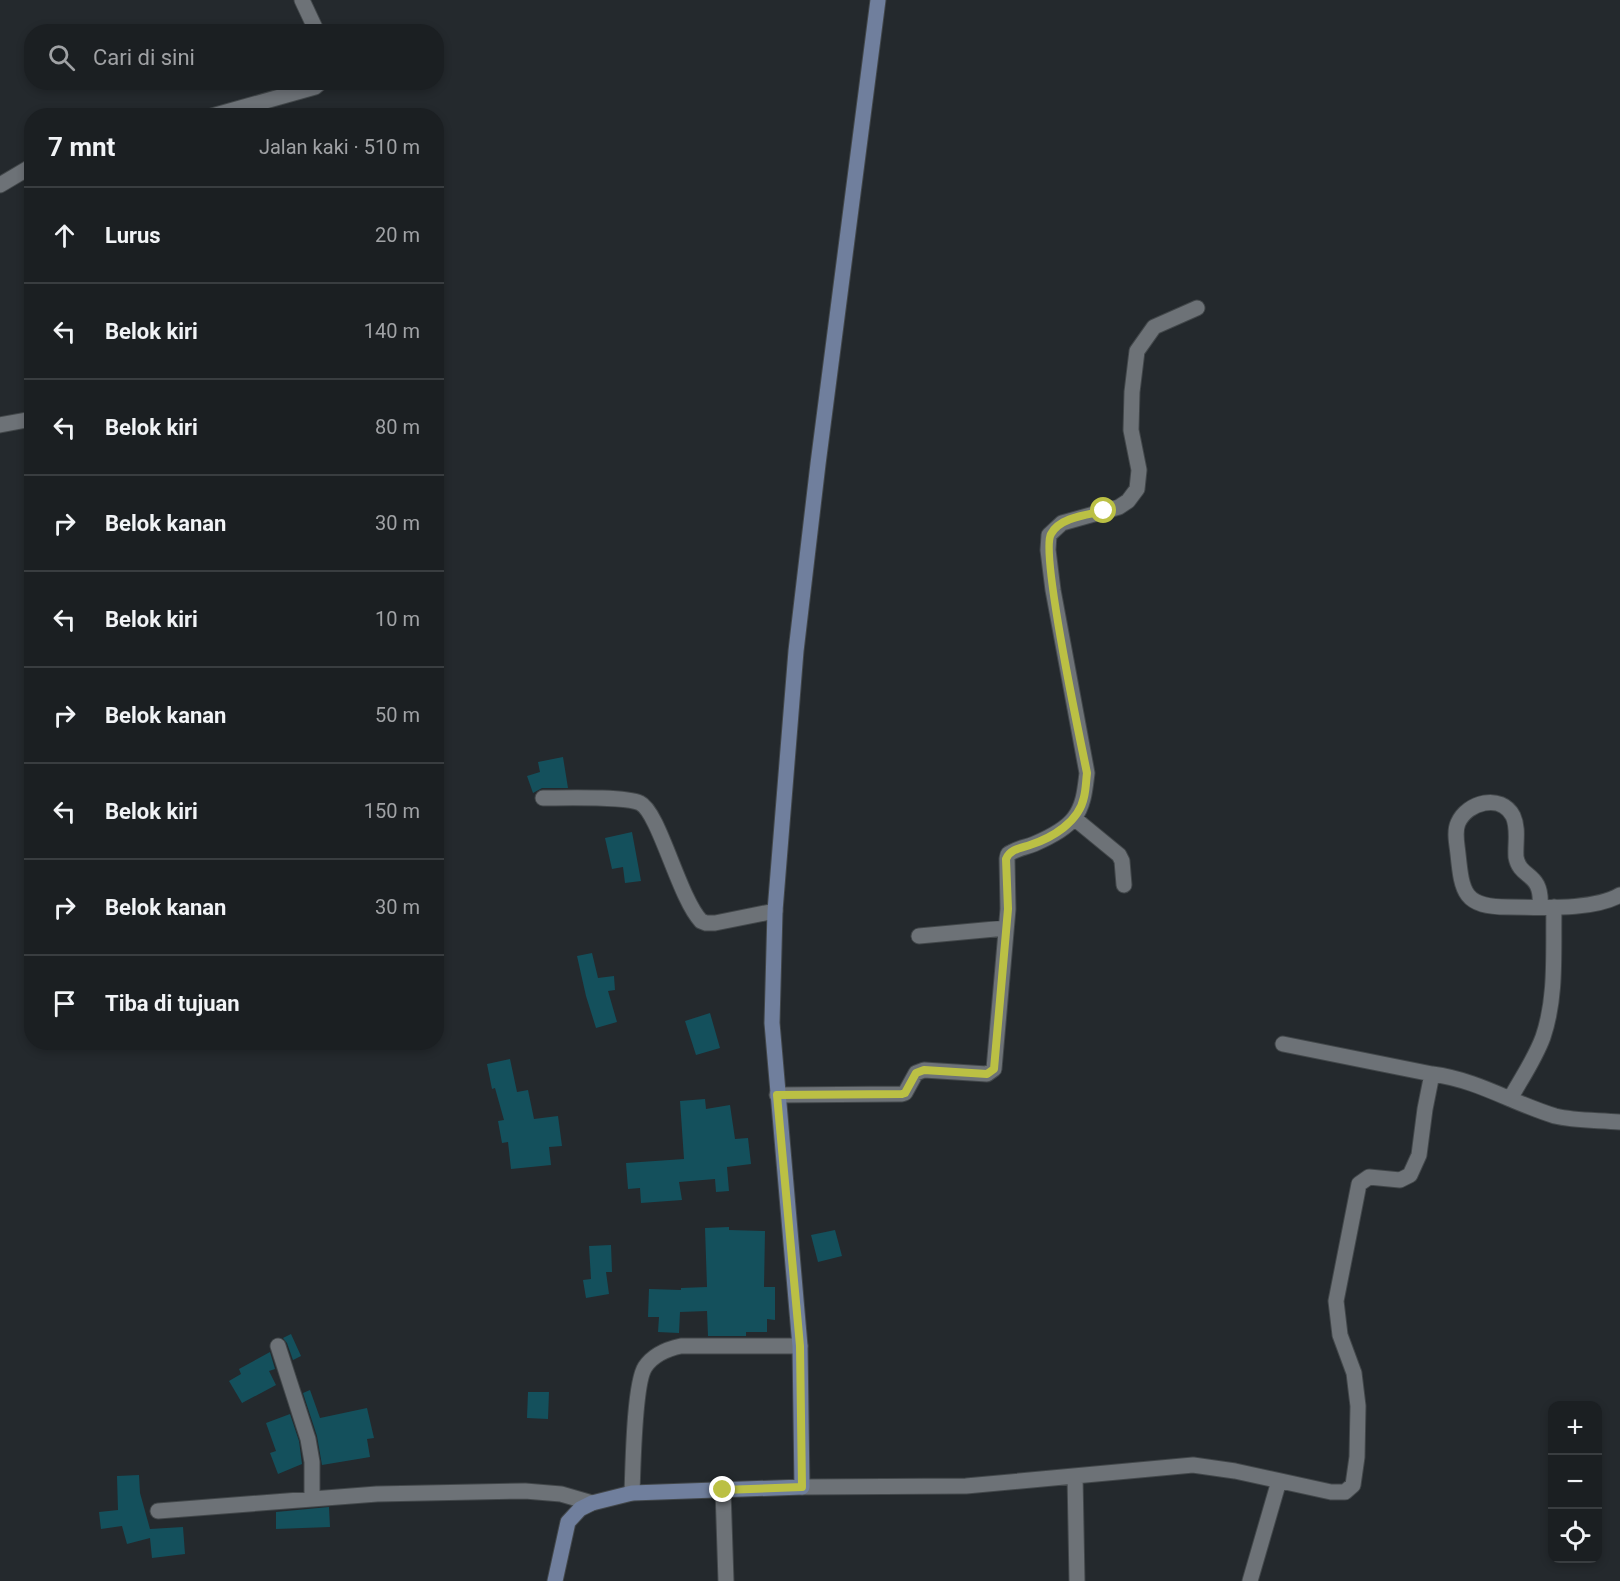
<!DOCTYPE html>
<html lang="id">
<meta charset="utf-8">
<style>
:root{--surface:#1b1f22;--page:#24272a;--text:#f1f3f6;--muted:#a0a2a5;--line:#393d40}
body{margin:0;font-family:Roboto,sans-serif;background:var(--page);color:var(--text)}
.controls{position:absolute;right:18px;bottom:18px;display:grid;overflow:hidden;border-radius:12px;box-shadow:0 3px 9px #0003}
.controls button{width:54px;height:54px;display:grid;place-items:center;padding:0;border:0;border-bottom:2px solid var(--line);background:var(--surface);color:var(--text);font:30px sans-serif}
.stop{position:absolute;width:18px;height:18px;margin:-14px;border:4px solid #bbc044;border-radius:50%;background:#fff}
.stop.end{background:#bbc044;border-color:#fff;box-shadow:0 2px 6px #0008}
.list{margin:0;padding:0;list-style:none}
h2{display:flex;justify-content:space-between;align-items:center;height:78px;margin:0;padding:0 24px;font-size:26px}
h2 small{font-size:20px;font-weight:400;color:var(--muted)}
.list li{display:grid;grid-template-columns:39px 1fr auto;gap:18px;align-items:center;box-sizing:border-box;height:96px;padding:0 24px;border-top:2px solid var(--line)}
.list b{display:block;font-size:22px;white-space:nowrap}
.list em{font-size:20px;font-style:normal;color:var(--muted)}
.icon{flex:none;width:33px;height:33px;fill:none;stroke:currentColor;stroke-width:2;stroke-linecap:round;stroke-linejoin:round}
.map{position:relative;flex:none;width:1620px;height:1581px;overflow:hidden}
.search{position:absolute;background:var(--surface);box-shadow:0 3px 9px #0003;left:24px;top:24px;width:420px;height:66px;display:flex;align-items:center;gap:15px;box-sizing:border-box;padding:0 21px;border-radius:24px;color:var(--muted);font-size:22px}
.panel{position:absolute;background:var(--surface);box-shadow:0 3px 9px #0003;left:24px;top:108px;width:420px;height:942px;border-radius:24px}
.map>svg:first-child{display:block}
</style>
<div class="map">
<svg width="1620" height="1581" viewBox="0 0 1620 1581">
<rect width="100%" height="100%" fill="#24292d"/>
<!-- building -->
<path fill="#14505c" d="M563,757L568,788H542L533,793L527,776L540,772L538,762Z
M632,832L641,881L625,883L623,867L612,869L605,838Z
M592,953L598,978L614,976L615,990L608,991L617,1022L596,1028L586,996L577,956Z
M710,1013L720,1048L696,1055L685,1021Z
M510,1059L517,1092L528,1090L534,1119L558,1116L562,1146L549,1147L551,1165L511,1169L508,1142L502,1143L498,1121L504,1120L495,1088L492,1089L487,1064Z
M705,1099L706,1109L730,1105L735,1139L748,1138L751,1164L727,1167L729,1191L716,1192L715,1179L679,1182L682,1200L641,1203L640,1188L628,1189L626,1163L684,1159L680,1101Z
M729,1227V1230L765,1231L764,1287H775V1320L767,1319V1332H746V1336H708L707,1311L680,1312L679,1333L658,1332L659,1317H648L649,1289L681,1290V1288L707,1287L705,1228Z
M835,1230L842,1256L818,1262L811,1235Z
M611,1245L612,1272H606L609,1294L586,1298L583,1280L591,1279L589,1246Z
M291,1334L301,1356L293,1360L287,1343L283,1338Z
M270,1352L275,1369L269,1371L276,1385L242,1403L229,1381L241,1374L239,1369Z
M310,1390L320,1418L367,1408L374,1438L367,1439L370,1457L322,1465L317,1436L303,1393Z
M528,1392H549L548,1419L527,1418Z
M290,1414L299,1441L302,1464L278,1474L270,1453L276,1451L266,1423Z
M139,1475L140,1493L150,1529L183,1527L185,1554L152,1558L150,1538L127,1544L122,1526L101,1529L99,1512L118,1510L117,1476Z
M329,1507L330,1527L276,1529V1512Z"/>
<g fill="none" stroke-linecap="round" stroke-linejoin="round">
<defs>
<path id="street" d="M302,0L317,32
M212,116L315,87L321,82
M0,185L32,166
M0,425L32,419
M543,798C564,798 624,796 640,803C659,812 679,898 701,921L706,923H715L775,911
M1074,818L1119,855L1122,861L1124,885
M1540,907C1543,871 1520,880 1516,857C1515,843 1519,829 1513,816C1501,793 1467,802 1458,823C1454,832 1457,844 1458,854C1462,893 1464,907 1508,907C1540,907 1592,911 1620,895
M919,936L1006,928
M1283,1044L1432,1074
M777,1095L902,1094L905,1093L916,1073L924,1070L987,1074L994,1069L1008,909L1007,859C1008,854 1007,854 1012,852C1019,848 1027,847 1034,844C1048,838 1065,830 1074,818C1084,805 1085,789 1087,773L1053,590L1048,550L1049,535L1062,523L1119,507L1128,501L1137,489L1139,470L1131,430L1132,392L1137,351L1154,327L1197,308
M1510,1099C1521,1079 1535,1059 1543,1037C1557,996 1553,950 1554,907
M278,1346L308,1439L312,1462V1499
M1075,1476L1077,1581
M802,1487L966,1486L1193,1465L1235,1471L1331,1492H1345L1353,1485L1357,1457L1358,1406L1354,1373L1340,1335L1336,1301L1359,1184L1369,1177L1400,1180L1410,1175L1419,1155L1425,1109L1432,1074C1478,1080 1512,1103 1555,1116C1575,1121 1599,1120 1620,1122
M723,1490L726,1581
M632,1493C633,1469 634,1384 645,1367C653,1355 667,1349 681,1346H800
M158,1511L377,1494L525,1491L561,1494L592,1503
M1250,1581L1279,1481"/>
<path id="secondary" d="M555,1581L568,1522L580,1509L592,1503L632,1493L802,1487L800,1346L772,1023L775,911L796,651L818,464L878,0"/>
</defs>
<!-- street casing -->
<use href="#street" stroke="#42474a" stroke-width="17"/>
<!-- secondary casing -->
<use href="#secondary" stroke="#42474a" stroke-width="17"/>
<!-- street -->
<use href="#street" stroke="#6d7277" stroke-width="15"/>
<!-- secondary -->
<use href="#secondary" stroke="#707f9d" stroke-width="15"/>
</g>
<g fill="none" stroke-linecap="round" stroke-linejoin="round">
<!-- route -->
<path stroke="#bbc044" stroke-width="8" d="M723,1490L802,1487L800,1346L777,1095L902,1094L905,1093L916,1073L924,1070L987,1074L994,1069L1008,909L1006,859C1010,849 1021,848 1030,845C1052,838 1079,822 1084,797C1086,789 1086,781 1087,773C1080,739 1040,552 1051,534C1060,517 1088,515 1104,511"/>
</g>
</svg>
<div class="controls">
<button>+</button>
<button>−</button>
<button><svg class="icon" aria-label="locate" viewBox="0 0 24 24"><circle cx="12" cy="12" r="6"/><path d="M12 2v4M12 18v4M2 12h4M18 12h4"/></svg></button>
</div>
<div class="stop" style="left:1104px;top:511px"></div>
<div class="stop end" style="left:723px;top:1490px"></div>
<div class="search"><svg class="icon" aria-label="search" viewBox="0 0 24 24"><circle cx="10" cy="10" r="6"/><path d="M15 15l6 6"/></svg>Cari di sini</div>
<section class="panel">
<h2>7 mnt<small>Jalan kaki · 510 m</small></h2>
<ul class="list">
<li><svg class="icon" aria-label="ahead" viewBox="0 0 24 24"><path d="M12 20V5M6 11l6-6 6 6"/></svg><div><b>Lurus</b></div><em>20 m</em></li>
<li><svg class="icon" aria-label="left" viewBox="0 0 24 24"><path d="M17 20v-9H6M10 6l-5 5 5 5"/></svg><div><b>Belok kiri</b></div><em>140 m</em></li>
<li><svg class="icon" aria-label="left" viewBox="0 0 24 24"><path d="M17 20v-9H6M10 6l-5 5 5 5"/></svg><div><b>Belok kiri</b></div><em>80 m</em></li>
<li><svg class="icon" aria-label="right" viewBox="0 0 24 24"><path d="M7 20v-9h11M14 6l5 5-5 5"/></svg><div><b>Belok kanan</b></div><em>30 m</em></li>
<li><svg class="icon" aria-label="left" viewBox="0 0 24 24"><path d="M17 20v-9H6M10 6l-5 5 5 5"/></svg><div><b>Belok kiri</b></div><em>10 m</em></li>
<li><svg class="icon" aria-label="right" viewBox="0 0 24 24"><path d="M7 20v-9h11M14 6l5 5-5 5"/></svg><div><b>Belok kanan</b></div><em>50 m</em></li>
<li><svg class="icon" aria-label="left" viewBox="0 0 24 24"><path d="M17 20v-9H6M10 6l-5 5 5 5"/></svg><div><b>Belok kiri</b></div><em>150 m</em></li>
<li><svg class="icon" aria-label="right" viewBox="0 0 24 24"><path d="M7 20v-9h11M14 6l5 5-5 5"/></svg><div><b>Belok kanan</b></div><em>30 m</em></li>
<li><svg class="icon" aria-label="arrive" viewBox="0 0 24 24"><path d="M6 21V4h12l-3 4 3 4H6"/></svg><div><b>Tiba di tujuan</b></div></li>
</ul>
</section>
</div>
